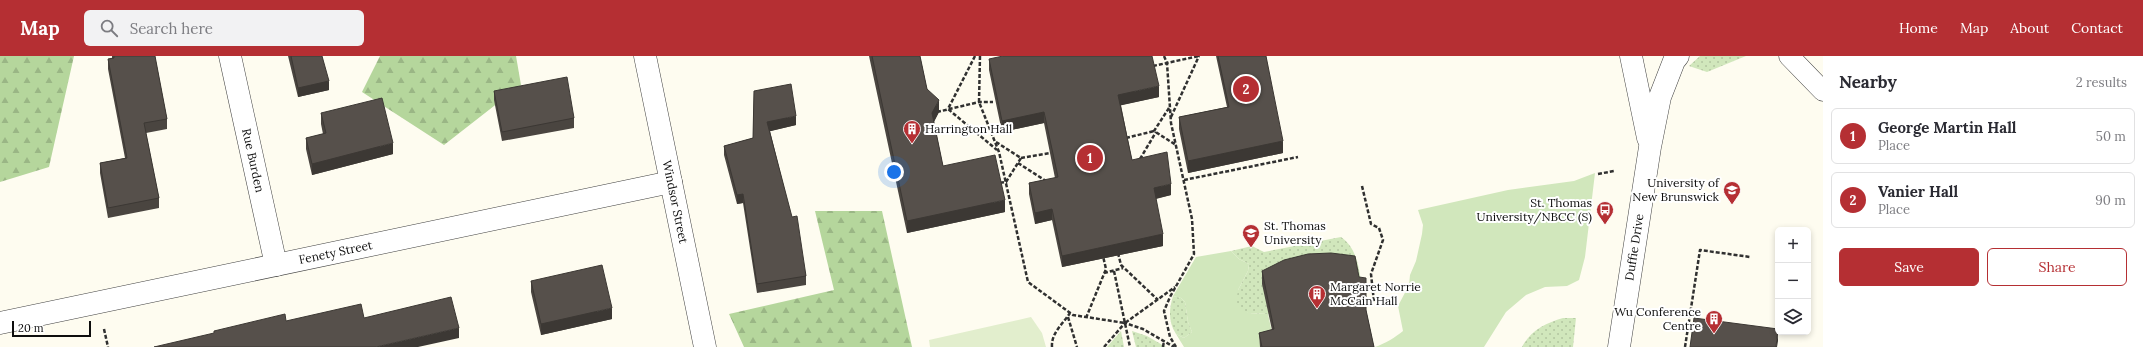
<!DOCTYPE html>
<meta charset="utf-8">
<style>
:root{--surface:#fff;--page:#f2f2f3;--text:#2b2b33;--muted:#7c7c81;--line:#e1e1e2;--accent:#b52f33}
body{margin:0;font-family:Lora,serif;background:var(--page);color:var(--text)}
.controls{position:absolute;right:12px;bottom:12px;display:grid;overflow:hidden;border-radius:6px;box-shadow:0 2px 6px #0003}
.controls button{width:36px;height:36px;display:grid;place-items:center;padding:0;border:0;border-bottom:1px solid var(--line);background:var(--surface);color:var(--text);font:20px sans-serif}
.scale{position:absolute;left:12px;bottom:10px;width:79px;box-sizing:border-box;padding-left:4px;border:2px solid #0e0e0e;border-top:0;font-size:11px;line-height:14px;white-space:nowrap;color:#0e0e0e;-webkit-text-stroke:3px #fff;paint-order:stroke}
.you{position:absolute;left:894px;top:116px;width:14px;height:14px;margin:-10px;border:3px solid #fff;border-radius:50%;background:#1a73e8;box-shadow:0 0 0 6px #1a73e833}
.badge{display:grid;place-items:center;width:26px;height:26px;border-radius:50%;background:var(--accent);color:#fff;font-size:13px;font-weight:700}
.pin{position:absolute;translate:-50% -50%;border:2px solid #fff;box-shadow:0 1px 4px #0006}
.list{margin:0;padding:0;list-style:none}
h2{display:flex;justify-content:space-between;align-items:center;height:52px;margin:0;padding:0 16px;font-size:17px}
h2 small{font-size:13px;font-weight:400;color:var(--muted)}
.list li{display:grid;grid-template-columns:26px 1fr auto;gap:12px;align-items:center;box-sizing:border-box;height:56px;margin:0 8px 8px;padding:0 8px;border:1px solid var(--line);border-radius:6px}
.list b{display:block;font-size:15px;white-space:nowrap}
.list p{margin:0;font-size:13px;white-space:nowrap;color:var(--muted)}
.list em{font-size:13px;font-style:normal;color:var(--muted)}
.actions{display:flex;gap:8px;padding:12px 16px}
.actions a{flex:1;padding:9px 0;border:1px solid var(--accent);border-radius:6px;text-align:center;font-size:14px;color:var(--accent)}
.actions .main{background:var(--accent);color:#fff}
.icon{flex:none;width:22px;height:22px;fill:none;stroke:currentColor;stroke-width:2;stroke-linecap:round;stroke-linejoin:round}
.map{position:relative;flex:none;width:1823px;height:291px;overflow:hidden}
header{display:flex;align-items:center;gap:24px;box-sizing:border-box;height:56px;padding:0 20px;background:var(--accent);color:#fff}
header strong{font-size:19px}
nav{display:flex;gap:22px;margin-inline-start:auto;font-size:14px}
.search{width:280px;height:36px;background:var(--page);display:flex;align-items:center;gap:10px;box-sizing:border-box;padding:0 14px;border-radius:6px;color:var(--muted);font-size:15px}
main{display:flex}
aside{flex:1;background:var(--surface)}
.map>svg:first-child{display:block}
</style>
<header>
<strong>Map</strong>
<div class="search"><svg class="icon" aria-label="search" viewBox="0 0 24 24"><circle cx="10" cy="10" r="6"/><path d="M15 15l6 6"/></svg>Search here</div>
<nav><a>Home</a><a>Map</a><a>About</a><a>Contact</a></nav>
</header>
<main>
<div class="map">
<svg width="1823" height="291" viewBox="0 0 1823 291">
<defs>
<pattern id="forest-firs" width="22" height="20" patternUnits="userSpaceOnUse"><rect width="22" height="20" fill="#b5d69c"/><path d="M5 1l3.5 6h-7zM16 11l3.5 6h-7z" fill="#9ab685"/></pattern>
<pattern id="park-dots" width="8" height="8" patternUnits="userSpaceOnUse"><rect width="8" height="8" fill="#d1e7bc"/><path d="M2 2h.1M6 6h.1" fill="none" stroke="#b2c5a0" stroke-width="1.8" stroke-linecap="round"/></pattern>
</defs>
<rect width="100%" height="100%" fill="#fefcf0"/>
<!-- grass -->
<path fill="#d1e7bc" d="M1595,117L1585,201L1579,224L1567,230L1545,231L1526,239L1506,256L1484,291H1375C1384,288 1396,281 1403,275L1398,250L1409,229L1410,219L1416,205L1422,178L1423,169L1418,154L1508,134L1574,125Z
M1231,195L1239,203L1249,208L1248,215L1238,234L1248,257L1268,258L1274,286L1260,291H1184L1176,278L1184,282L1192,276L1188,266L1185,246L1181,242L1173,240L1196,201Z"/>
<!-- forest -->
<path fill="url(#forest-firs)" d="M0,0H74L49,111L0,126Z
M380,0H516L521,29L444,89L362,36Z
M815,155H882L912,291H744L729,258L834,234Z"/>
<!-- park -->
<path fill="url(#park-dots)" d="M1700,0H1746L1707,16L1689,10Z
M1341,181C1357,192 1359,212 1362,231L1268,258L1248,257L1240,252L1236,245L1238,234L1248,215L1249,208L1239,203L1231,195L1252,190L1264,196Z
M1173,240L1181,242L1185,246L1188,266L1192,276L1184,282L1176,278C1168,266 1169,253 1173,240Z
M1563,262H1576L1573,291H1522C1531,274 1546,267 1563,262Z
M1121,275L1124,291H1107Z
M1132,275L1147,280L1166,291H1136Z"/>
<!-- pitch -->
<path fill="#e2eecd" d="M1031,261L1042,277L1046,291H930L929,284Z"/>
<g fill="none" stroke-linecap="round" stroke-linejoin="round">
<defs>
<path id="pedestrian" d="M1789,0L1823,35"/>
<g id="minor">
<path id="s1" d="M230,0L276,209"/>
<path id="s2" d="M645,0L705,291"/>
<path d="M1631,0L1648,82"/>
<path id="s3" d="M0,267L671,126"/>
<path id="s4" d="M1619,291L1650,91L1660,41L1674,5L1678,0"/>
</g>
</defs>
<!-- pedestrian casing -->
<use href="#pedestrian" stroke="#414141" stroke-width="21"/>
<!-- minor casing -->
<use href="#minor" stroke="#414141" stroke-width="23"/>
<!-- path -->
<path stroke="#303030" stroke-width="2.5" stroke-dasharray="4 2" stroke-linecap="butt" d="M975,0L948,53L997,94
M980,0L979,46L999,96L1028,226L1073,259L1125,267L1175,231
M1164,0L1167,7L1171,67L1192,163L1194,198L1170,241L1164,255L1170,281L1176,291
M1153,10L1199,0
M1169,52L1154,75L1176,89
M937,56L979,46H993
M1171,61L1199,0
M1126,82L1154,75
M996,86L1021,102L1006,126L999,127
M1021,102L1050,97
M1140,103L1156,76
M1018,107L1046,125
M1598,118L1614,115
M1184,124L1298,101
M1362,130L1371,168L1379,172L1383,184L1371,218L1374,246L1366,248
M1118,197L1121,209L1158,244
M1114,215L1130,291
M1104,217L1123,212
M1068,261L1077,291
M1086,262L1106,213L1103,200
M104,273L108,291
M1052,291C1051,277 1063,268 1070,257
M1104,291L1125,267L1143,273L1174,291
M1163,291L1164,285
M1685,291L1700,194L1750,201"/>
<!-- pedestrian -->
<use href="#pedestrian" stroke="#fff" stroke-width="20"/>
<!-- minor -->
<use href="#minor" stroke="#fff" stroke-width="22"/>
</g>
<!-- wall -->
<path fill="#4a4540" d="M112,0H155L167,63V73L146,77L159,142V152L108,162L100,117V107L125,102L108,13V3L112,2Z
M288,0H322L329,34L298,41Z
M869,0H920L927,33L939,56L934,66L943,110L1005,156L907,177Z
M1216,0H1266L1283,97L1188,117L1179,73V61L1227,51Z
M989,3L1159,41L1121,49L1132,104L1171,139L1156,143L1163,190L1062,211L1052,164L1035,168L1029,138V127L1055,122L1044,67L1002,76L989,14Z
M494,35L574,62V72L502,85L494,44Z
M754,35L796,69L770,75L806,220V229L757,237L743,147L737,148L724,99V90L753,82Z
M321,57L393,98L312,119L306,93V82L323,78L321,68Z
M1262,215L1359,221L1374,291H1260L1259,277L1272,274L1262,228Z
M531,225L612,263L541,279L531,236Z"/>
<!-- shaded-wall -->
<path fill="#3c3834" d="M329,25V34L298,41V32Z
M1159,30V41L1118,50V39Z
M939,44V56L932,69V57Z
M1044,56V67L1002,76V65Z
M796,60V69L767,76V66Z
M1283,85V97L1188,117V105Z
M393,87V98L312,119V108Z
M1171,128V139L1154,143V132Z
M743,138V147L737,148V139Z
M1005,144V156L907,177V165Z
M1052,153V164L1035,168V157Z
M1163,178V190L1062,211V200Z
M612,252V263L541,279V268Z
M459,272V282L418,291H376Z
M1778,276V285L1777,291H1776Z"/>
<!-- building -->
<path fill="#56504b" stroke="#3c3834" d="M114,0H155L167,63L144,67L159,142L108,152L100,107L127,102L108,3L114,2Z
M291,0H322L329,25L298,32Z
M872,0H920L927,33L939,44L932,57L943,110L995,99L1005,144L907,165Z
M1003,0H1152L1159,30L1118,39L1132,104L1167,96L1171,128L1154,132L1163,178L1062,200L1052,153L1035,157L1029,127L1058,121L1044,56L1002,65L989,3Z
M1218,0H1266L1283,85L1188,105L1179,61L1229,51Z
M567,21L574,62L502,76L494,35Z
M791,28L796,60L767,66L792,161L797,160L806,220L757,228L743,138L737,139L724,90L753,82L754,35Z
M382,42L393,87L312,108L306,82L326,77L321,57Z
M1331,197L1355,200L1359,221L1366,222V254L1374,291H1262L1259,277L1274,273L1262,215L1284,204L1308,198Z
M602,209L612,252L541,268L531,225Z
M451,241L459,272L376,291H154L214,277V275L285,258L286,265L361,248L364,262Z
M1694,262L1778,273L1776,291H1690Z"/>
<!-- icons -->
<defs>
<symbol id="building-pin" viewBox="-11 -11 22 30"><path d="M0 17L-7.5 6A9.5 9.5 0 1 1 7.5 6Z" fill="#b52f33" stroke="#fff"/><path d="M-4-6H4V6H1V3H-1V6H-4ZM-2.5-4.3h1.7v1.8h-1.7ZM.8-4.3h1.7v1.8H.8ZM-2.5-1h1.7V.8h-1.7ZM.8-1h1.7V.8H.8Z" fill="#fff"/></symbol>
<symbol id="university-pin" viewBox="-11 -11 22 30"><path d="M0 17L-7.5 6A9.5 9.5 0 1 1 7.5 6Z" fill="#b52f33" stroke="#fff"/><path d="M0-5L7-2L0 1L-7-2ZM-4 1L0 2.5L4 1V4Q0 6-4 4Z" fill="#fff"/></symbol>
<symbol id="bus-pin" viewBox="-11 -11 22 30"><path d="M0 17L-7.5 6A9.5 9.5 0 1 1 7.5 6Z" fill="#b52f33" stroke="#fff"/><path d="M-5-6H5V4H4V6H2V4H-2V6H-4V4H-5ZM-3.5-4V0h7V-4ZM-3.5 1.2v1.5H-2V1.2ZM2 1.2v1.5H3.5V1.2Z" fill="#fff"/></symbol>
</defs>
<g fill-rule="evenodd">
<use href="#building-pin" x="902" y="63" width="20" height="27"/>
<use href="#university-pin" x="1722" y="124" width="20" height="27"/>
<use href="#bus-pin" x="1595" y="144" width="20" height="27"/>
<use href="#university-pin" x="1241" y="167" width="20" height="27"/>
<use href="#building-pin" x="1307" y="228" width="20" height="27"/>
<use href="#building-pin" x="1704" y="253" width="20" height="27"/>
</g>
<g text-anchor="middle" stroke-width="4" stroke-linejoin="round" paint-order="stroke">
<!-- poi labels -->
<g font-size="12" fill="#0e0e0e" stroke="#fff" text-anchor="start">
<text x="925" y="77">Harrington Hall</text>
<text x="1719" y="131" text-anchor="end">University of<tspan x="1719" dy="14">New Brunswick</tspan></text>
<text x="1592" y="151" text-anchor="end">St. Thomas<tspan x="1592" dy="14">University/NBCC (S)</tspan></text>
<text x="1264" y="174">St. Thomas<tspan x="1264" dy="14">University</tspan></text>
<text x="1330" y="235">Margaret Norrie<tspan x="1330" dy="14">McCain Hall</tspan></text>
<text x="1701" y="260" text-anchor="end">Wu Conference<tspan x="1701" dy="14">Centre</tspan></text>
</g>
<!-- street labels -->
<g font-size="12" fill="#0e0e0e" stroke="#fff">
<text dy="4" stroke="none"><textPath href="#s1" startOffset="107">Rue Burden</textPath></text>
<text dy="4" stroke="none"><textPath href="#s2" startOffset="149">Windsor Street</textPath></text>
<text dy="4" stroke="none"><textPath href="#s4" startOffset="101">Duffie Drive</textPath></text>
<text dy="4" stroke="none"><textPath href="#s3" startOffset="343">Fenety Street</textPath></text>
</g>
</g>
</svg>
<div class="controls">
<button>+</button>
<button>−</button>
<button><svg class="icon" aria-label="layers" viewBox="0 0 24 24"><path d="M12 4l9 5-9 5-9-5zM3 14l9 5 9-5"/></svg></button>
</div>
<div class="scale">20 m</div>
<div class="you"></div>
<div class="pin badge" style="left:1090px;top:102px">1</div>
<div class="pin badge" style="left:1246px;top:33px">2</div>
</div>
<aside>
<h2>Nearby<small>2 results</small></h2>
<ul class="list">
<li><span class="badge">1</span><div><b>George Martin Hall</b><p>Place</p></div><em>50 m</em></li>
<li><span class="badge">2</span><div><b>Vanier Hall</b><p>Place</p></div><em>90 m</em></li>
</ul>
<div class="actions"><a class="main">Save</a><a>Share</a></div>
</aside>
</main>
